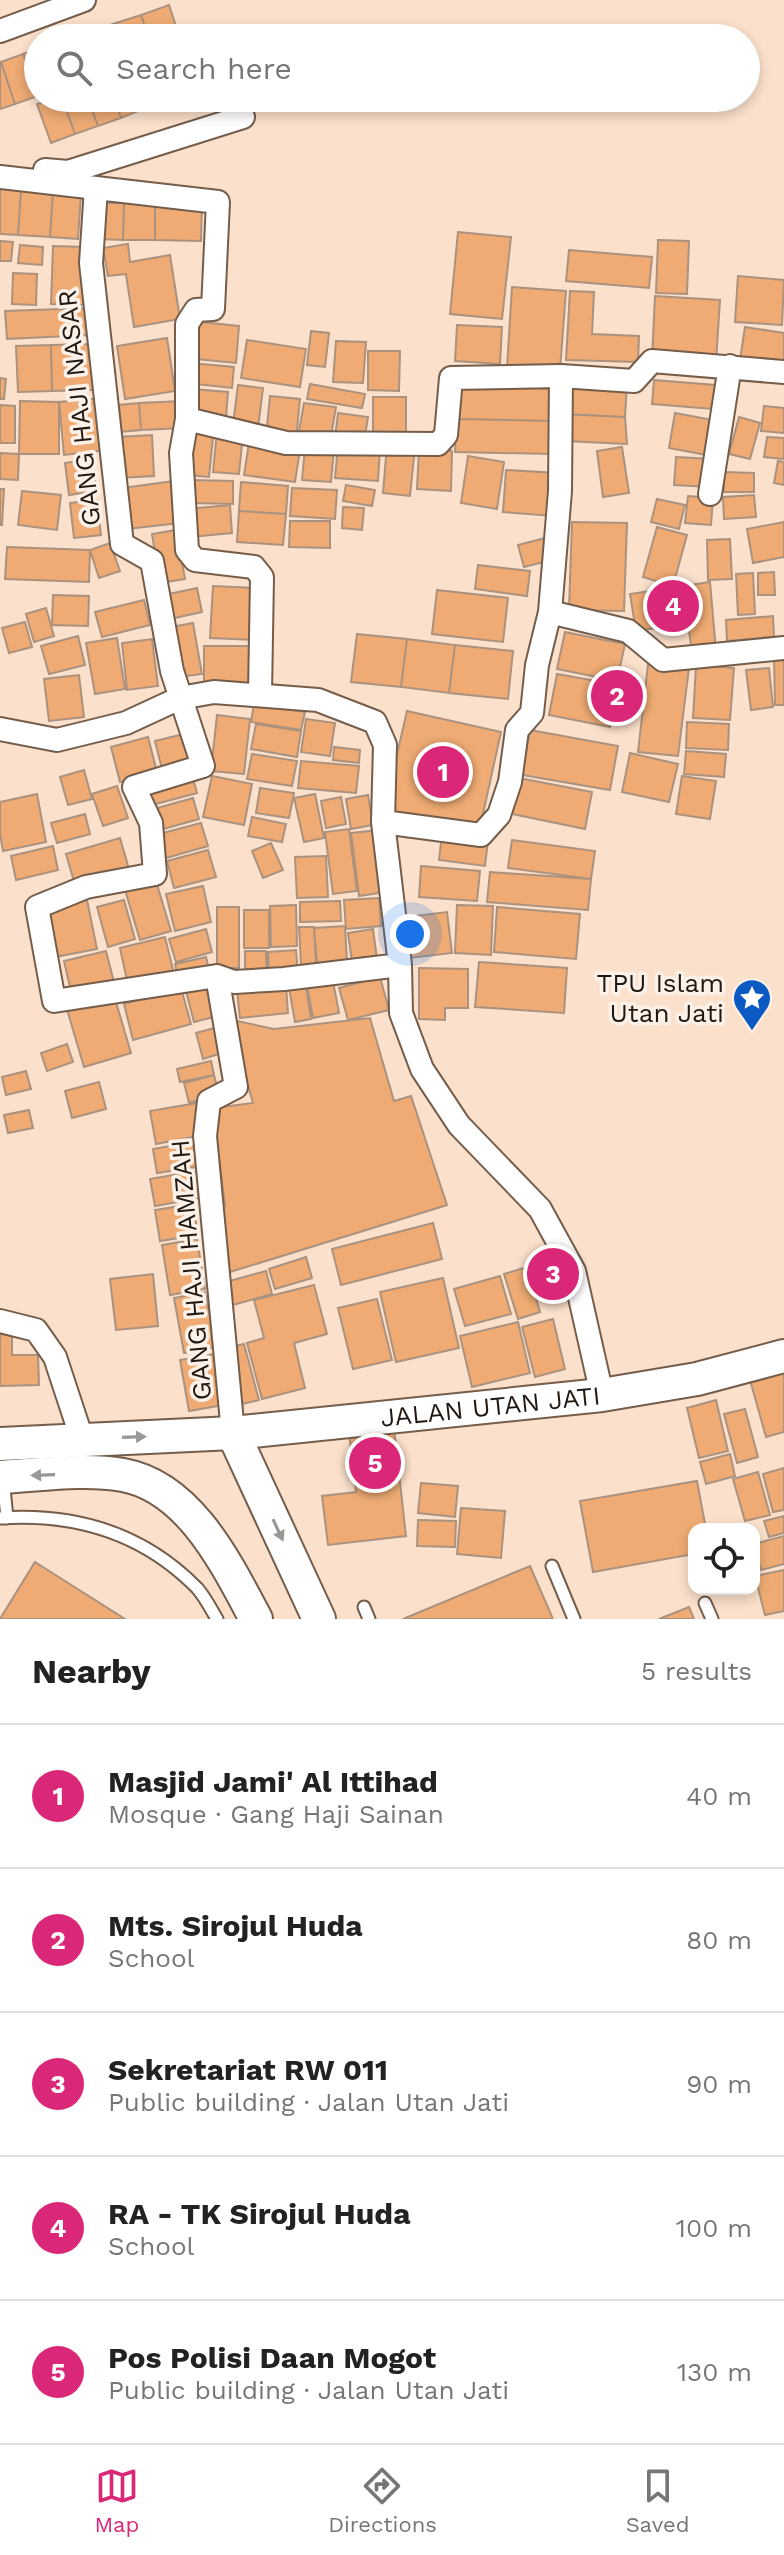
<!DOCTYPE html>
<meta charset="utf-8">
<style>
:root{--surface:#fff;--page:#f2f2f2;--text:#222;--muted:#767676;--line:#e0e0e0;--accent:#db2777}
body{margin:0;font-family:"Work Sans",sans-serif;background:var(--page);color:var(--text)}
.controls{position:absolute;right:24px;bottom:24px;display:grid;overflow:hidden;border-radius:16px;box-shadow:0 4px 12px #0003}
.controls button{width:72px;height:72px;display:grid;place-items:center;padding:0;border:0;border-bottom:2px solid var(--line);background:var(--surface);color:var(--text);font:40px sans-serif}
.you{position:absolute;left:410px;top:934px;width:28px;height:28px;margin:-20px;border:6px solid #fff;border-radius:50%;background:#1a73e8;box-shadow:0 0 0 12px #1a73e833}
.badge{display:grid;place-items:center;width:52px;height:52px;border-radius:50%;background:var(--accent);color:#fff;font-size:26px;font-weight:700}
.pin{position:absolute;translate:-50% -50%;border:4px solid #fff;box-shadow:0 2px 8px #0006}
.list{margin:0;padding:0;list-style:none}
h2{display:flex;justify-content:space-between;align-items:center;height:104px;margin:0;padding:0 32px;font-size:34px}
h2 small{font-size:26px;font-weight:400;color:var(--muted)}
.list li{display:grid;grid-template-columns:52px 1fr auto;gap:24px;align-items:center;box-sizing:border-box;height:144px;padding:0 32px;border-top:2px solid var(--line)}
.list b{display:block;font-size:30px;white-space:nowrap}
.list p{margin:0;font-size:26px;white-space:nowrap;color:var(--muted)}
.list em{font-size:26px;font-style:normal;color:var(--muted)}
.icon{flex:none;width:44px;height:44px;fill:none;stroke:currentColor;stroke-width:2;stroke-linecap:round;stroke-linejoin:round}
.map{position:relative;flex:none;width:784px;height:1619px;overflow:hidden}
.search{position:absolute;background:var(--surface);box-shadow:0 4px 12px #0003;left:24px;right:24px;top:24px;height:88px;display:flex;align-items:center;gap:20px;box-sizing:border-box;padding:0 28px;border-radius:44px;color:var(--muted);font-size:30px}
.sheet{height:824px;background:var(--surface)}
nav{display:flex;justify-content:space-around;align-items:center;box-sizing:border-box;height:112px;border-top:2px solid var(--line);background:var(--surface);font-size:22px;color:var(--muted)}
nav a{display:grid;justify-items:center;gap:4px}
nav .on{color:var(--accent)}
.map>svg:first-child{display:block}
</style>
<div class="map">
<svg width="784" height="1619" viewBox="0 0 784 1619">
<rect width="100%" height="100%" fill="#fbe0cb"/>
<!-- building -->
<path fill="#efab73" stroke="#ab927f" stroke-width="2" d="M169,5L180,38H149L141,15Z
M141,15L149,38H118L113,24Z
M113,24L118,38H90L88,32Z
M38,49V96L23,54Z
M23,54L38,96L15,104L1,62Z
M1,62L15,104L0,109V63Z
M54,98H62L75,134L51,143L37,104Z
M62,98H88L98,126L75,134Z
M88,98H114L121,118L98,126Z
M114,98H138L143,109L121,118Z
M138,98H163L164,102L143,109Z
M0,189L21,190L18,235L0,234Z
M21,190L53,192L50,237L18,235Z
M53,192L81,194L78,239L50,237Z
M99,203H124L123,240L99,239Z
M124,203L155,204V240H123Z
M155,204L202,205L201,241L155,240Z
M458,232L511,237L502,319L450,314Z
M658,240L689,241L687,294L656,293Z
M0,241L13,242L11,261H0Z
M128,244L130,262L170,255L180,319L134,327L126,274L108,276L103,248Z
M20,245L43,247L42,265L18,263Z
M53,246L85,247L83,305L51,304Z
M569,250L652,257L649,288L566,281Z
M13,273L37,274L36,305L12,304Z
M738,276L784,280L782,325L735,322Z
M512,287L566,291L560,370L507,367Z
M570,291L594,292L592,334L639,336L638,362L566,360Z
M655,296L720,300L716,362L652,358Z
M89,308L90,335L7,339L5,311Z
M191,321L239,326L236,363L187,358Z
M457,325L502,327L500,364L455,361Z
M745,327L784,333V367L740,360Z
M311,331L329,333L325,367L307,365Z
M167,338L175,391L125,399L117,346Z
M247,340L306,349L300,387L241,378Z
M336,341L366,342L363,383L333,382Z
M92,344L93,390L52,391L51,345Z
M51,345L52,391L18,392L16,346Z
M368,351H400L399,391L368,390Z
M190,363L234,367L232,388L187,383Z
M0,378L6,379L4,399H0Z
M565,380L627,383L625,417L563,414Z
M654,380L715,385L713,409L652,404Z
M457,381L554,383L553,421L456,419Z
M310,384L365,394L362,408L307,399Z
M238,385L263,388L258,428L233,424Z
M193,389L228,392L226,418L192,416Z
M270,396L300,399L296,440L266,437Z
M373,397H406V433H373Z
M102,398L107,450L64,455L59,402Z
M20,401L59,402V454H19Z
M181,401L183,428L141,430L139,403Z
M139,403L141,430L120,432L118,405Z
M304,403L336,407L331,436L299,431Z
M0,405L15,406V443H0Z
M764,406L784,408V433L761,431Z
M338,413L368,417L364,442L335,438Z
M675,413L718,421L712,456L669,448Z
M563,414L625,417L627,444L565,441Z
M739,417L760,423L750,459L729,454Z
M456,419L553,421L552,454L455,452Z
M193,426L214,428L209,477L187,475Z
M217,431L243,434L239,474L213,472Z
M152,435L154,476L119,478L117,437Z
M767,437L784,438V459L764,457Z
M249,443L300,450L295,482L244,475Z
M338,445L380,448L378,481L335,478Z
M387,445L415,447L410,496L383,493Z
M622,447L629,493L603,497L597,451Z
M305,448L334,450L331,482L302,480Z
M419,449L452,451L451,491L417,489Z
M0,453L19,454L18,480L0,479Z
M468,456L504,462L497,509L461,503Z
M676,457L712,459L710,487L674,485Z
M92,459L96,491L69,495L65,463Z
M778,461L784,462V485L774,483Z
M506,470L557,473L554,516L503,512Z
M724,472L754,473V492H724Z
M192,480L233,481V504L192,503Z
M174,481L179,523L128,529L122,488Z
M241,482L288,486L286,514L239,511Z
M346,485L375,490L372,506L343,501Z
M292,488L337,490L335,519L290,516Z
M0,489H4L2,525H0Z
M22,491L61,495L57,530L18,525Z
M754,495L756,517L724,519L723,497Z
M688,496L713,498L711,525L685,523Z
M657,499L685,505L679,529L651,522Z
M97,500L101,535L74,538L70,503Z
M230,505L232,533L191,537L188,509Z
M343,507L364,508L362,530L342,528Z
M239,511L286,514L283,545L237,542Z
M290,521H330V548L289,547Z
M572,522L627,523L624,611L569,610Z
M784,522V557L753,563L747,529Z
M657,527L687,535L673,586L643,577Z
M176,530L185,579L160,583L152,534Z
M545,538L551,560L524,567L518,545Z
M730,539L732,579L708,580L707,540Z
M110,543L120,571L99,578L90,550Z
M7,547L90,550L89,582L5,579Z
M478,565L530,571L527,596L475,589Z
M774,572L775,595H758V573Z
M753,573L755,614L738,615L736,574Z
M710,582L716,651L692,654L688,623L636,631L630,594Z
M213,586L257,588L255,640L210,638Z
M197,588L202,612L170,619L164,595Z
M437,590L508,598L503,642L432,634Z
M53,595L89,596L88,626L52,625Z
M144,600L150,625L102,637L95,612Z
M46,608L54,636L34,642L26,614Z
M773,616L774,637L727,641L726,620Z
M25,622L32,647L9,653L2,628Z
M193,623L202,674L180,677L171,627Z
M565,632L625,644L617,681L557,669Z
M357,634L407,639L401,687L351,682Z
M78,636L85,665L49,674L41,646Z
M117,638L125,689L95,694L86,643Z
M152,639L158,686L127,690L122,643Z
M407,639L455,645L449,693L401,687Z
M455,645L513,651L508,699L449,693Z
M204,646H252V684H204Z
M774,656H784V705H775Z
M648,664L689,668L678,756L638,752Z
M696,665L734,668L730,720L693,718Z
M769,668L773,707L751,710L746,670Z
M557,674L619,685L610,727L549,715Z
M79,675L84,717L49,721L44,679Z
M254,704L305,712L301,730L251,722Z
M407,711L501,732L479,832L384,811Z
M217,715L250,719L244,774L211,771Z
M306,719L335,723L330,756L301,752Z
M687,722L729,724L728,750L686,748Z
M256,724L301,731L297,757L251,749Z
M530,730L618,746L610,790L522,775Z
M184,734L192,766L163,773L155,741Z
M148,737L157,772L120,782L111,747Z
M334,747L360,750L359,763L333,760Z
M686,751L726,754L724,777L684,774Z
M630,753L678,764L669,802L622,792Z
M252,754L297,761L292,786L247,779Z
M301,761L359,766L356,793L298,788Z
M84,770L92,799L68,805L60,777Z
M192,775L197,793L152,805L147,787Z
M212,776L252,784L244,825L203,817Z
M682,776L716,781L710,819L676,814Z
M519,778L592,792L585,829L512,814Z
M117,786L128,818L103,826L92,794Z
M260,788L294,793L289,818L256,813Z
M37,794L46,842L3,851L0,834V802Z
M315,794L324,838L304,842L294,798Z
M368,795L373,825L351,829L346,799Z
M341,797L346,824L326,828L321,801Z
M193,798L199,819L160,830L154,809Z
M85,814L90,834L57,843L51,823Z
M252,817L286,824L282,842L248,836Z
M201,823L208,846L166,858L159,834Z
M349,829L357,891L333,894L325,832Z
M378,830L386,892L359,896L351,833Z
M442,834L488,840L485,866L439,860Z
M120,838L129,869L75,885L66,854Z
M512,840L595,851L591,879L508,868Z
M271,843L283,870L263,878L252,851Z
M53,846L58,870L16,880L11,856Z
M208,850L216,877L174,888L167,861Z
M326,856L328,897L297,898L295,857Z
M421,866L480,871L477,901L419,897Z
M490,872L591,879L588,910L487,902Z
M156,881L171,931L140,940L125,890Z
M203,886L211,922L175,931L166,894Z
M379,898L381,926L346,929L344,900Z
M87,900L97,949L55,957L45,909Z
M124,900L135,939L108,947L97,907Z
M340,901L341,921L300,922V902Z
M296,905L297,946L271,947L270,906Z
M457,905L493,906L491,955L455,953Z
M217,907H239V968H217Z
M497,907L580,914L576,959L494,952Z
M244,910H269V948H244Z
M447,912L452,953L410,958L405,917Z
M345,926L347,962L317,964L314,928Z
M299,927H314L316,964L301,965Z
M206,929L212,952L176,962L169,939Z
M373,929L377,959L352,962L348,933Z
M165,937L174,974L128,985L120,948Z
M296,950L298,973L269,975L268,952Z
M106,951L115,986L72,996L64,961Z
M245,951H266L267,978H245Z
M206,957L209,970L178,977L175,964Z
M479,962L567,968L564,1013L475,1007Z
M419,968L468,969V1008H445V1020L419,1019Z
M332,976L339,1013L313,1018L306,981Z
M380,977L389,1010L348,1020L339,988Z
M209,980L218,1016L194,1022L185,987Z
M306,985L311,1019L295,1022L289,988Z
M286,986L288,1013L240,1018L237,991Z
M181,988L191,1024L133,1040L124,1004Z
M113,992L131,1053L84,1067L66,1006Z
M370,1018L394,1101L411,1096L447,1205L230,1272L211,1209L225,1206L213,1108L253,1103L228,1019L274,1029Z
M218,1027L225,1052L203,1059L196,1033Z
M67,1044L73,1062L47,1071L41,1053Z
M211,1061L214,1075L180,1082L177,1069Z
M26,1071L31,1089L6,1095L2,1077Z
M214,1075L219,1094L189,1103L184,1083Z
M99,1082L106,1109L72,1118L65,1091Z
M197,1103L203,1135L156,1144L150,1111Z
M29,1110L33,1128L8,1133L4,1115Z
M193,1142L197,1167L157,1173L153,1149Z
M196,1171L200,1198L155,1206L150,1179Z
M193,1204L198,1235L160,1241L155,1210Z
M433,1223L442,1259L341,1285L332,1249Z
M197,1239L205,1289L170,1295L162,1245Z
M306,1257L312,1278L275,1289L269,1269Z
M564,1259L569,1283L542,1289L536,1265Z
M527,1267L540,1312L518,1319L504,1274Z
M266,1271L272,1294L233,1305L226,1282Z
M153,1274L158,1326L116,1330L110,1279Z
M500,1276L511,1314L465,1326L454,1289Z
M443,1278L459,1348L396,1362L380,1292Z
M314,1285L327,1334L294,1343L305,1388L262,1399L247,1343L264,1338L254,1300Z
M205,1292L216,1347L184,1353L174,1298Z
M377,1299L392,1360L353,1369L338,1308Z
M553,1319L565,1369L535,1377L522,1327Z
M518,1322L530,1373L472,1387L460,1336Z
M12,1329V1355H38L39,1385L0,1386V1330Z
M244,1344L259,1400L242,1404L227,1348Z
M215,1354L224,1405L189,1411L180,1360Z
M784,1371V1432L766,1437L750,1380Z
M716,1400L728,1451L699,1458L687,1408Z
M745,1409L758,1457L737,1463L724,1414Z
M394,1428L406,1536L328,1545L322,1496L356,1492L349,1433Z
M730,1454L735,1476L706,1484L700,1462Z
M784,1468V1510L773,1512L763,1474Z
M758,1472L770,1515L745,1521L733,1479Z
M697,1481L706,1529H694V1554L593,1572L580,1501Z
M421,1483L458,1486L455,1517L418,1513Z
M461,1508L505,1511L501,1558L457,1554Z
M784,1516V1533L769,1537L764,1521Z
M418,1520L456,1521L455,1547L417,1546Z
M784,1536V1564L761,1570L754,1544Z
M35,1562L125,1619H0Z
M530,1566L553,1619H403Z
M784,1570V1611L765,1615L755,1576Z
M689,1607L694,1619H659Z"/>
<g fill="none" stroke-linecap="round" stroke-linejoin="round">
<defs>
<path id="service" d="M3,1478L7,1518
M0,1518C75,1513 143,1533 197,1588C205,1597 211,1609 217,1619
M552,1566L574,1619
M705,1603L712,1619
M364,1607L369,1619"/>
<path id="minor" d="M0,31L84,0
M45,170L68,172L243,117
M0,177L218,202L213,309L196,310L187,324V419L181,453L187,550L195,560L254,567L262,577L260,694
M96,188L91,263L122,544L152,561L172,671L203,766L134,787L151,823L155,874L86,887L37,907L54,1001L217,976
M561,376L634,381L652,361L784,372
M187,419L286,443L438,444L446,435L451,378L561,376L560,491L550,612L537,665L532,713L517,730L510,782L499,815L481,835L383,822
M710,494L730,366
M550,612L628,631L663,660L784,648
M0,729L57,740L126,723L180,698L214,692L318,700L375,722L385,745L383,822L400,965L401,1013L422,1069L459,1125L540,1209L574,1271L602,1395
M217,976L236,1087L209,1101L205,1136L233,1433
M217,976L234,982L284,979L400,965
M0,1321L36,1330L55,1357L82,1439"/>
<g id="secondary">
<path d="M233,1433L319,1619"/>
<path id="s1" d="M0,1444L233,1433L602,1395L697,1379L784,1356"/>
<path d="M0,1477C40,1475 83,1468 123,1475C190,1487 227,1565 256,1619"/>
</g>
</defs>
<!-- service casing -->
<use href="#service" stroke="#745d4b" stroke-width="15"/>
<!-- minor casing -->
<use href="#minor" stroke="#745d4b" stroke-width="26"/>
<!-- secondary casing -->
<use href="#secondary" stroke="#745d4b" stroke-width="36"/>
<!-- service -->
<use href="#service" stroke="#fff" stroke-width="11"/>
<!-- minor -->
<use href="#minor" stroke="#fff" stroke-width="22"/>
<!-- secondary -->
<use href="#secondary" stroke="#fff" stroke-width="32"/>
</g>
<!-- one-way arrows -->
<defs><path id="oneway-solid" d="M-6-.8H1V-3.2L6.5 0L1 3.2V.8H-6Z" transform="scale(2)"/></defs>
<g fill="#9b9794">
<use href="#oneway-solid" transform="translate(134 1437) rotate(-2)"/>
<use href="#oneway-solid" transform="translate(43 1475) rotate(178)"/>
<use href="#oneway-solid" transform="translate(278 1530) rotate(65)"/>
</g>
<!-- icons -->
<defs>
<symbol id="sight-pin" viewBox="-11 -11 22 30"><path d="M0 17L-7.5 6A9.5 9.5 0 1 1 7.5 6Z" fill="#0b5ac4" stroke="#fbf1e8"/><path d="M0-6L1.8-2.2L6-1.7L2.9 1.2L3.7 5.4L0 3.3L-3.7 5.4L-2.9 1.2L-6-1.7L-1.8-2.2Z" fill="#fff"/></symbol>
</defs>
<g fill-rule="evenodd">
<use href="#sight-pin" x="730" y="976" width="44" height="60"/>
</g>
<g text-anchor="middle" stroke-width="7" stroke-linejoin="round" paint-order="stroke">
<!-- street labels -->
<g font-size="26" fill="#211811" stroke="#fbf1e8">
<text transform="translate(79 408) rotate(-96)" y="9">GANG HAJI NASAR</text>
<text transform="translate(191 1270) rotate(-95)" y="9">GANG HAJI HAMZAH</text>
<text dy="9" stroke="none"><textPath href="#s1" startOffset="492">JALAN UTAN JATI</textPath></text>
</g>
<!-- poi labels -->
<g font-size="26" fill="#211811" stroke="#fbf1e8" text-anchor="end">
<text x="724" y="992">TPU Islam<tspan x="724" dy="30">Utan Jati</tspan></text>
</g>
</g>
</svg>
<div class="controls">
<button><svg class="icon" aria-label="locate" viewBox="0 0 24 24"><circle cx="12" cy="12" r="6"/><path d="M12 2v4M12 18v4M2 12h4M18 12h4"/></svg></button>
</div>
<div class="you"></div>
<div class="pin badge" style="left:443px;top:772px">1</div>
<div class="pin badge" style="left:617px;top:696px">2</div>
<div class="pin badge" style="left:553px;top:1274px">3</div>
<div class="pin badge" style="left:673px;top:606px">4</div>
<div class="pin badge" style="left:375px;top:1463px">5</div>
<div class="search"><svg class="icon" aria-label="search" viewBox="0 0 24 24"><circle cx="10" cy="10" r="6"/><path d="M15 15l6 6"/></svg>Search here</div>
</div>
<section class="sheet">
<h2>Nearby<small>5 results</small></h2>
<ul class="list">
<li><span class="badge">1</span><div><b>Masjid Jami' Al Ittihad</b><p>Mosque · Gang Haji Sainan</p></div><em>40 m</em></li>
<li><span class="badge">2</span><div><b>Mts. Sirojul Huda</b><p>School</p></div><em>80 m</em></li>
<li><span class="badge">3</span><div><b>Sekretariat RW 011</b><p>Public building · Jalan Utan Jati</p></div><em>90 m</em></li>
<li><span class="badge">4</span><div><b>RA - TK Sirojul Huda</b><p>School</p></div><em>100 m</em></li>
<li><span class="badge">5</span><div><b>Pos Polisi Daan Mogot</b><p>Public building · Jalan Utan Jati</p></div><em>130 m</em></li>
</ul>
</section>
<nav>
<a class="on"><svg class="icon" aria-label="map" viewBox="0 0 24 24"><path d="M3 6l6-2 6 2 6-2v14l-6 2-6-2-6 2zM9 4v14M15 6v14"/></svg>Map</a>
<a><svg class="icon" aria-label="directions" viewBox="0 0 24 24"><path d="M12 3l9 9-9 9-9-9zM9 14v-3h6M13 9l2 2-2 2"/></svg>Directions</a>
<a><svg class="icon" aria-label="saved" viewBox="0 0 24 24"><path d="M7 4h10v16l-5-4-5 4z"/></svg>Saved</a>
</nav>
